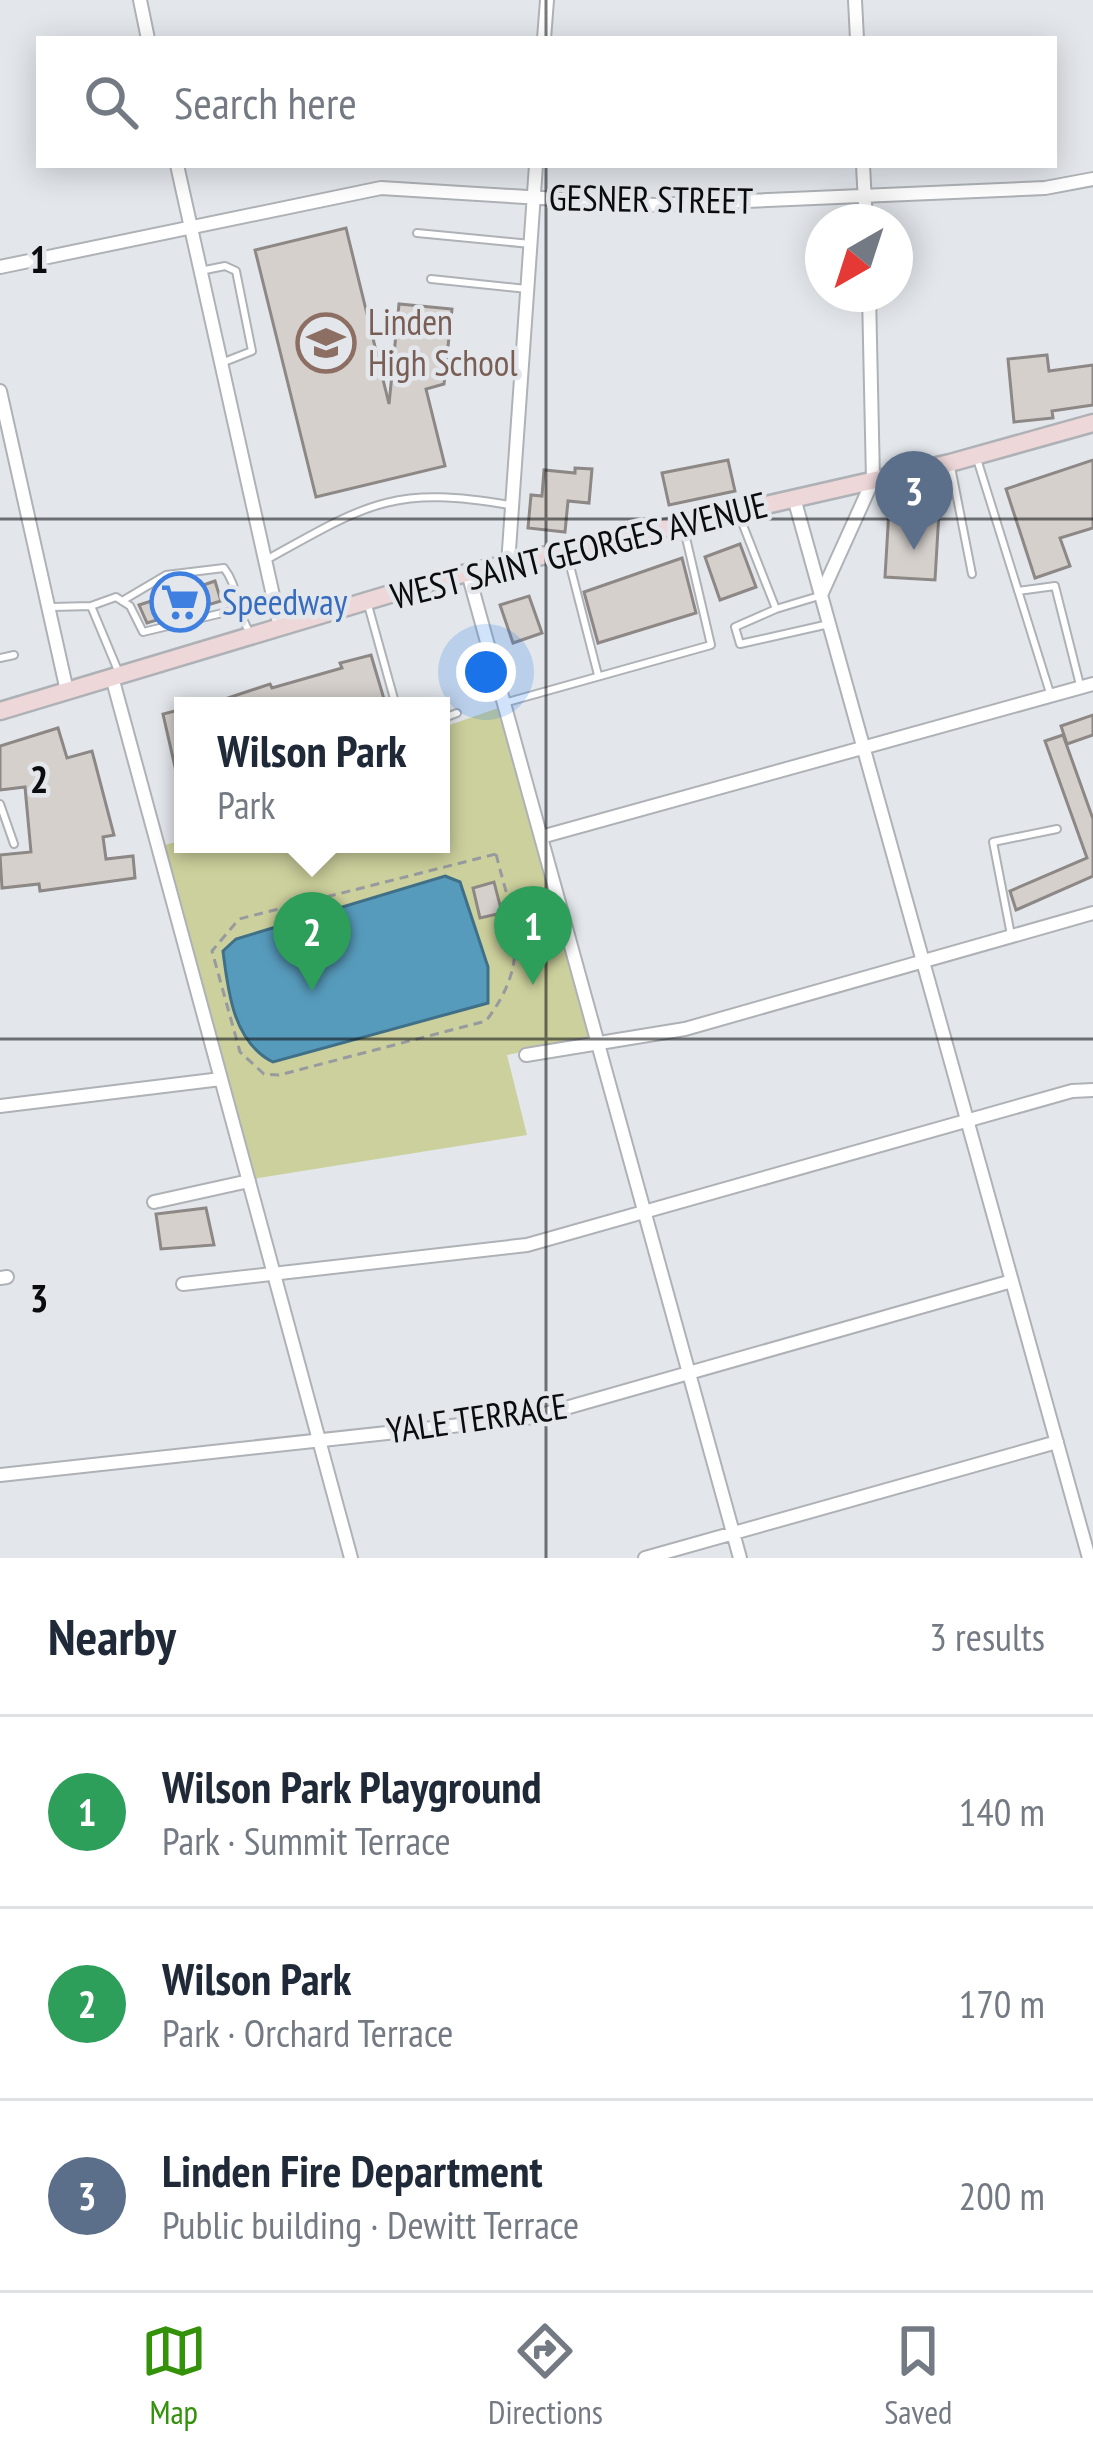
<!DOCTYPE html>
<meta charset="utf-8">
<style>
:root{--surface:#fff;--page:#f6f6f7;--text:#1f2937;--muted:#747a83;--line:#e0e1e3;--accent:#34920a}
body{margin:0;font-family:"PT Sans Narrow",sans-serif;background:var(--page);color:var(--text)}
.compass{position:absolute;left:805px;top:204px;width:108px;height:108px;border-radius:50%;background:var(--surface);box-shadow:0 6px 30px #0003;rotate:219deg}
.you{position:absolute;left:486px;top:672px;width:42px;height:42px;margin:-30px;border:9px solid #fff;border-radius:50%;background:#1a73e8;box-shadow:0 0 0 18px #1a73e833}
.badge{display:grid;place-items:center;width:78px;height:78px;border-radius:50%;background:var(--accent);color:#fff;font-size:39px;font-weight:700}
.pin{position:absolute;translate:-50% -99px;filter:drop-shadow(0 3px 6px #0008)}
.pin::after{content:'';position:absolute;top:63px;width:42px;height:36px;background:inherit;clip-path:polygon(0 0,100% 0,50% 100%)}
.popup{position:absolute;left:174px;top:697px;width:276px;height:156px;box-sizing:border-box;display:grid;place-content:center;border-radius:0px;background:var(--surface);filter:drop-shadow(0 3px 9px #0005);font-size:39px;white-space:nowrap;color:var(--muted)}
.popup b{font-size:45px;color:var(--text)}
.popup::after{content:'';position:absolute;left:50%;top:100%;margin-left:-24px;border:24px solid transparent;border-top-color:var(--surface)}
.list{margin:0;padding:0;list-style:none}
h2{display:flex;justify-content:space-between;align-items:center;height:156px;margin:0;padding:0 48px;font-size:51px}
h2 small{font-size:39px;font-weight:400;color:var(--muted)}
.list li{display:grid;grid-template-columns:78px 1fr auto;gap:36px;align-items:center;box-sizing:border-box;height:192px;padding:0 48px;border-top:3px solid var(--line)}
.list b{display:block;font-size:45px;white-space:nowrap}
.list p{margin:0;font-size:39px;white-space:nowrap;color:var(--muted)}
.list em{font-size:39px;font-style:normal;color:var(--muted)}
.icon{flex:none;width:66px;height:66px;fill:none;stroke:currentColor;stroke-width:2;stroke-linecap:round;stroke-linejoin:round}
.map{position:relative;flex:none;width:1093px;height:1558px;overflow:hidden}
.search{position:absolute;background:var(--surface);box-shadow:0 6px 30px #0003;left:36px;right:36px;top:36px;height:132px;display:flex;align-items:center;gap:30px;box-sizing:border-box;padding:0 42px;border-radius:0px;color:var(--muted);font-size:45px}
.sheet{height:732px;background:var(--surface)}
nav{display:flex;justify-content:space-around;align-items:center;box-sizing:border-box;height:168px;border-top:3px solid var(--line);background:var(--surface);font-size:33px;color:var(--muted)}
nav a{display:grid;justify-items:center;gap:6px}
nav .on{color:var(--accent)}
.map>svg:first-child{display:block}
</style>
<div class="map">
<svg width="1093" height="1558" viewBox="0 0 1093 1558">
<rect width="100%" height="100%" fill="#e3e7ec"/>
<!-- green -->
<path fill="#ccd09c" d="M501,707L594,1038L507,1055L527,1135L253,1179L161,846L183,840L441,844V728Z"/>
<!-- water -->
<path fill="#579bbc" stroke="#407088" stroke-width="3" d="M445,876L460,882L488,967V1003L273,1062C233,1042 228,991 223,951L236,939Z"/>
<!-- building -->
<path fill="#d5d0cc" stroke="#8d8885" stroke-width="3" d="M346,228L389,404L399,304L452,309L444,384L426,389L445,466L316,497L255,250Z
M1047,355L1049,371L1093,365V405L1052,411L1053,418L1014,422L1008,359Z
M728,460L735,491L669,505L662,473Z
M1093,460V528L1060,538L1070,566L1035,578L1006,489Z
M575,468L592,469L589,503L568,501L565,532L528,528L531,495L542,496L544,470L575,473Z
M889,509L939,512L935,580L885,577Z
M740,544L756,587L720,600L705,557Z
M682,558L696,613L598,643L584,592Z
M182,581L186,591L215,581L221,601L147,623L139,605L170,595L166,584Z
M529,596L542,633L513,643L500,605Z
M371,655L384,699L377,706H204L270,684L272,688L342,668L340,663Z
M183,709V788L180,789L163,714Z
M1093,715V735L1067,744L1061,726Z
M58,728L67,758L92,751L114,835L103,837L106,859L133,856L135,878L40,891L39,884L2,888L0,855L31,852L25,787L0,790V746Z
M1063,735L1093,819V876L1016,910L1010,891L1087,858L1045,741Z
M494,882L502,913L480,918L473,888Z
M206,1208L214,1245L161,1249L156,1214Z"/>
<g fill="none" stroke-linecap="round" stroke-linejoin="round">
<defs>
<path id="service" d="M417,233L530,244
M200,271L225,266L236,271L252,351L224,362
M431,279L527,289
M977,459L1050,693
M951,467L972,574
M739,515L776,609L735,627L740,644L829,624
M567,554L598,675
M268,559C367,504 393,485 509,505
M1018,591L1055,586L1080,685
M122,601L166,575L224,568C239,587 235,609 250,633
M368,605L396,706
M91,606L116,597L130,606L143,632L235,610
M52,607L91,606L119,673
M776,609L819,596
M0,658L14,655
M504,703L711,645L683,525
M441,719L457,713
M0,804L14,844
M1011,935L993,842L1057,829"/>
<path id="minor" d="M140,0L148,39
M855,0L857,39
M544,39L547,0
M177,165L280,627
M863,165L866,222
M0,267L381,188L655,205L1045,188L1093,179
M869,294L873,480L821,595L1089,1558
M0,391L67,691
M794,498L821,595
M508,564L536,165
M468,573L740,1558
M112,677L351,1558
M541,837L1093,684
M526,1055L685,1029L1093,913
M0,1106L221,1079
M154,1202L249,1181
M0,1278L7,1277
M183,1284L527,1245L1072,1091L1093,1090
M0,1475L534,1417L1012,1281
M645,1558L1057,1442"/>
<path id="secondary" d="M0,711L437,580L950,463L1093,423"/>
</defs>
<!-- service casing -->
<use href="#service" stroke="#aeb2b6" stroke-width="10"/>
<!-- minor casing -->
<use href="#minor" stroke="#aeb2b6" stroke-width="16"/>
<!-- secondary casing -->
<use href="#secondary" stroke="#aeb2b6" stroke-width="21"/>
<!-- path -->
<path stroke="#979a9e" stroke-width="3" stroke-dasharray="9 6" stroke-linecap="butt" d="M496,854C513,922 533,959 486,1021L279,1075L264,1074L240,1052L212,951L239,919Z"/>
<!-- service -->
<use href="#service" stroke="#fff" stroke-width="6"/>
<!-- minor -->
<use href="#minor" stroke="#fff" stroke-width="12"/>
<!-- secondary -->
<use href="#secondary" stroke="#eed7d9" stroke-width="16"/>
</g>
<!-- grid -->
<path fill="none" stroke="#0b0c0e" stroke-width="3" stroke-opacity="0.55" d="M546,0V39M546,165V1558M0,519H1093M0,1039H1093"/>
<!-- icons -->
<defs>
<symbol id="school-ring" viewBox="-11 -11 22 22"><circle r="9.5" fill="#e3e7ec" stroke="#8d6e63" stroke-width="1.5"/><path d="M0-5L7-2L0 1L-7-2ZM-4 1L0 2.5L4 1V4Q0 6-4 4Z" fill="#8d6e63"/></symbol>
<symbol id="supermarket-ring" viewBox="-11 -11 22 22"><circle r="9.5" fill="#e3e7ec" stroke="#3f7fe0" stroke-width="1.5"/><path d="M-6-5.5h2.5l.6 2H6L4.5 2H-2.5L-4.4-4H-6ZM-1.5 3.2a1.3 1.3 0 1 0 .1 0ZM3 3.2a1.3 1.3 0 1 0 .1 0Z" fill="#3f7fe0"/></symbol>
</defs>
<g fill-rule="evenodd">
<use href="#school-ring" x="293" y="310" width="66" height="66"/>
<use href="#supermarket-ring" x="147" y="569" width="66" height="66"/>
</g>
<g text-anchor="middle" stroke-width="9" stroke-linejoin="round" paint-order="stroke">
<!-- street labels -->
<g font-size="36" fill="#0b0c0e" stroke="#e3e7ec">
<text transform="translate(651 199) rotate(1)" y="13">GESNER STREET</text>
<text transform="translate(579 550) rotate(-14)" y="13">WEST SAINT GEORGES AVENUE</text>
<text transform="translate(477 1418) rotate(-8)" y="13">YALE TERRACE</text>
</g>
<!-- education labels -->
<g font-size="36" fill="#785e54" stroke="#e3e7ec" text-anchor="start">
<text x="368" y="335">Linden<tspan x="368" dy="41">High School</tspan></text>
</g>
<!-- shop labels -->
<g font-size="36" fill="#366cbe" stroke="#e3e7ec" text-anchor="start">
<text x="222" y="615">Speedway</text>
</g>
</g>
<g font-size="39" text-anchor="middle" font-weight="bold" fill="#0b0c0e" stroke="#e3e7ec" stroke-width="9" stroke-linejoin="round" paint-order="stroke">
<text x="39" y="273">1</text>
<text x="39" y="793">2</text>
<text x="39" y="1312">3</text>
</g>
</svg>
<svg class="compass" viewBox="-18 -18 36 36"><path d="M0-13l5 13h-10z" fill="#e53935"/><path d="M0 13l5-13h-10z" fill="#747a83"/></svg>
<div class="you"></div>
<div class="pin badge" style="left:533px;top:985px;background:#2e9e5b">1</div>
<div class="pin badge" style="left:312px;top:991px;background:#2e9e5b">2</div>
<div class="popup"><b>Wilson Park</b>Park</div>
<div class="pin badge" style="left:914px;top:550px;background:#5c6f8a">3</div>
<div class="search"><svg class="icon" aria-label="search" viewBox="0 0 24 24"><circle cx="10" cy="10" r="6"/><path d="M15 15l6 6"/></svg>Search here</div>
</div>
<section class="sheet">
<h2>Nearby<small>3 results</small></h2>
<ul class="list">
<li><span class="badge" style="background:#2e9e5b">1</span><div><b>Wilson Park Playground</b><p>Park · Summit Terrace</p></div><em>140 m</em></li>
<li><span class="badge" style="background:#2e9e5b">2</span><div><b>Wilson Park</b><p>Park · Orchard Terrace</p></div><em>170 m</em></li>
<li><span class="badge" style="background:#5c6f8a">3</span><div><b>Linden Fire Department</b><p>Public building · Dewitt Terrace</p></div><em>200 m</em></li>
</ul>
</section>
<nav>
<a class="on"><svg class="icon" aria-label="map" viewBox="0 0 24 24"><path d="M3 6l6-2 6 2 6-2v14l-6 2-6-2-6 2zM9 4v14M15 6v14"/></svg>Map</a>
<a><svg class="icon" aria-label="directions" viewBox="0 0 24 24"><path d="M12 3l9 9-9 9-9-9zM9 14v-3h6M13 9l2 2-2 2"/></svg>Directions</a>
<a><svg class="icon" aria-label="saved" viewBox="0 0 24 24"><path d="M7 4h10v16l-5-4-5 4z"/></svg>Saved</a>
</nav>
